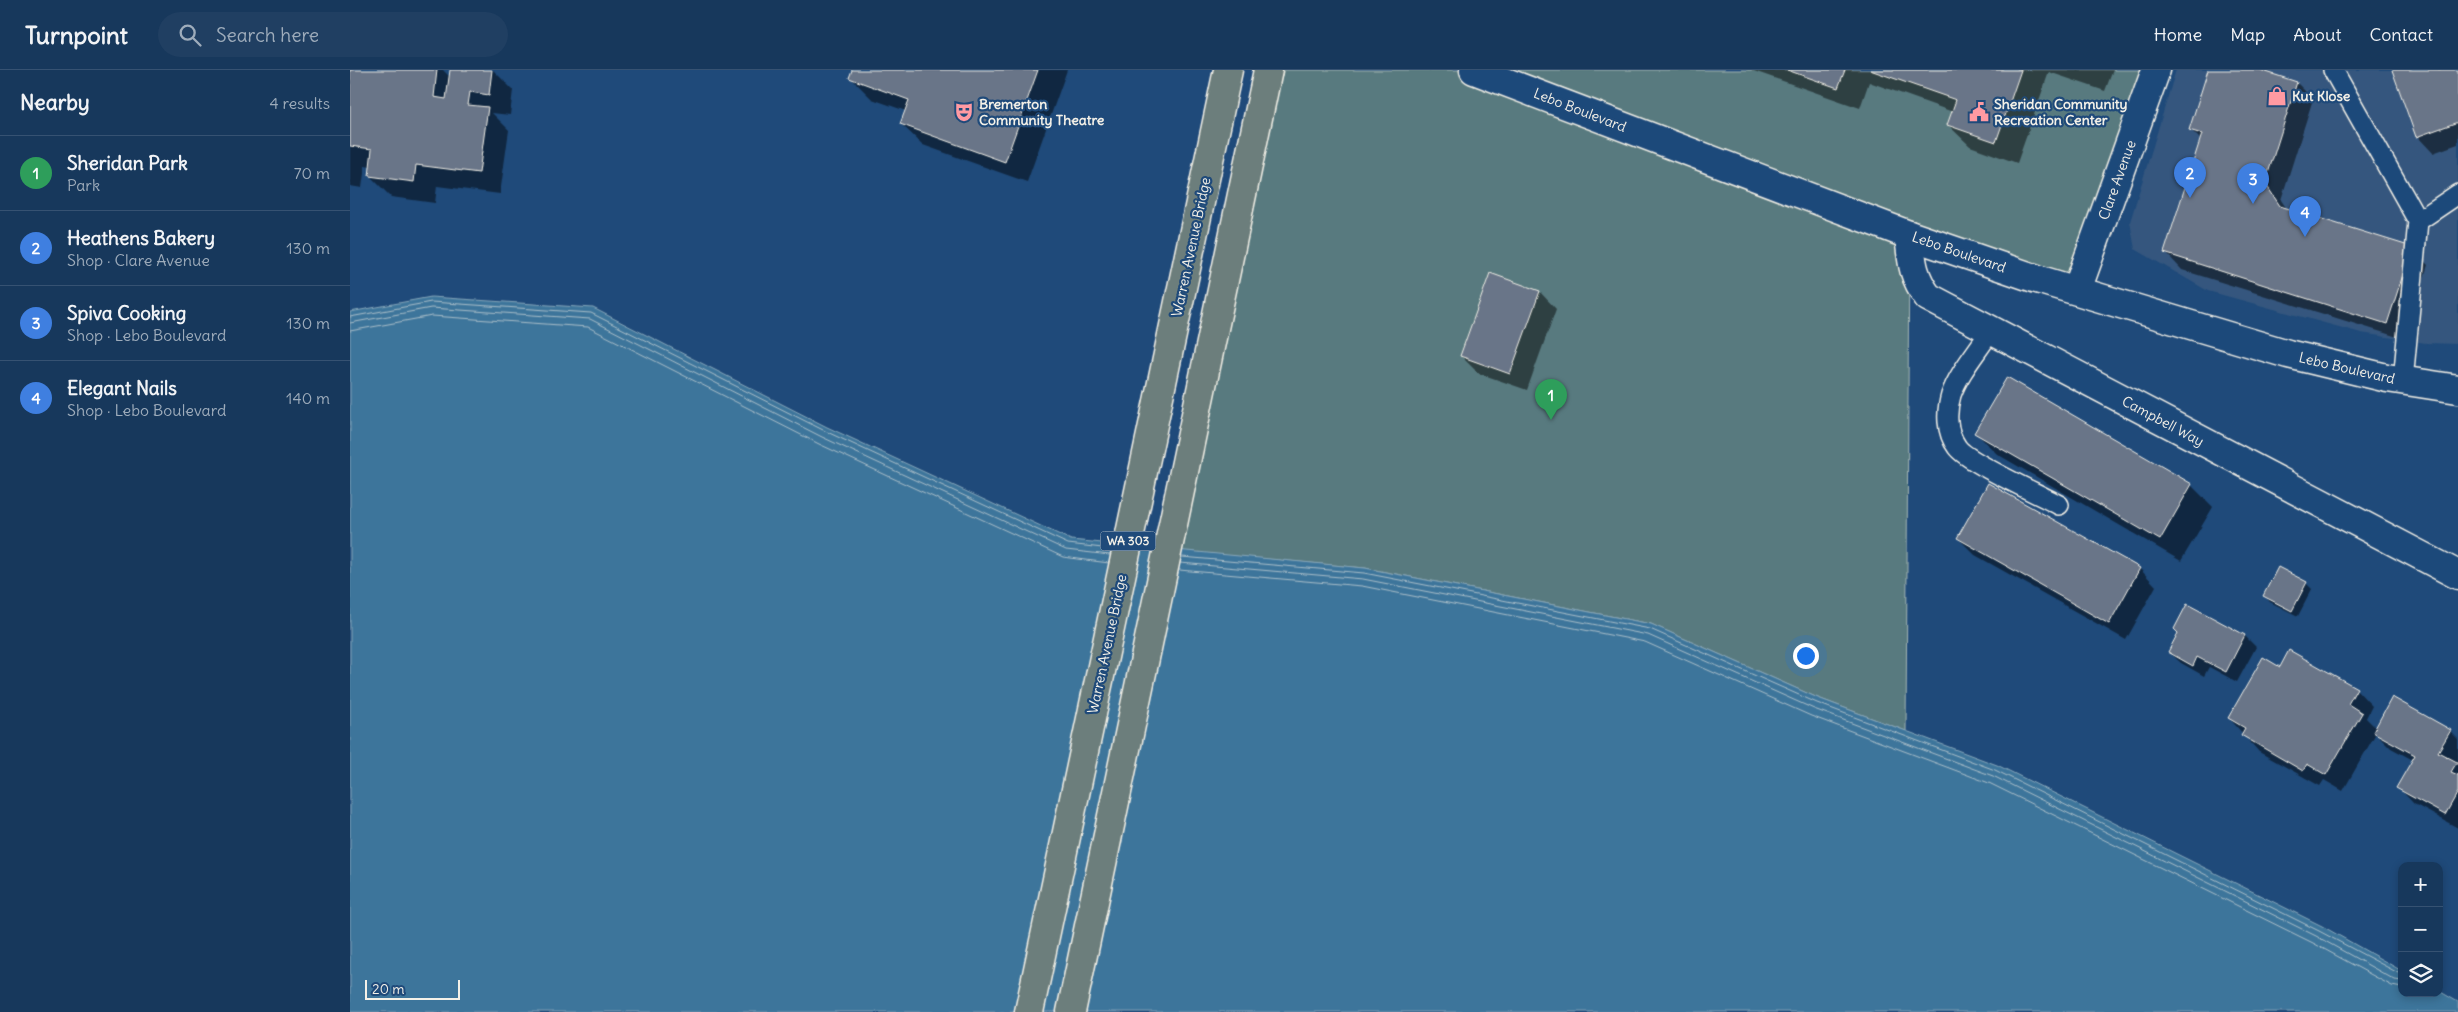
<!DOCTYPE html>
<meta charset="utf-8">
<style>
:root{--surface:#17385c;--page:#203f62;--text:#f1f3f6;--muted:#9eacbb;--line:#365272;--accent:#e69b98}
body{margin:0;font-family:Delius,sans-serif;background:var(--page);color:var(--text)}
.controls{position:absolute;right:15px;bottom:15px;display:grid;overflow:hidden;border-radius:10px;box-shadow:0 2px 8px #0003}
.controls button{width:45px;height:45px;display:grid;place-items:center;padding:0;border:0;border-bottom:1px solid var(--line);background:var(--surface);color:var(--text);font:25px sans-serif}
.scale{position:absolute;left:15px;bottom:12px;width:95px;box-sizing:border-box;padding-left:5px;border:2px solid #f4f1e8;border-top:0;font-size:14px;line-height:18px;white-space:nowrap;color:#f4f1e8;-webkit-text-stroke:4px #1f4a7a;paint-order:stroke}
.you{position:absolute;left:1455px;top:585px;width:18px;height:18px;margin:-12px;border:4px solid #fff;border-radius:50%;background:#1a73e8;box-shadow:0 0 0 8px #1a73e833}
.badge{display:grid;place-items:center;width:32px;height:32px;border-radius:50%;background:var(--accent);color:#fff;font-size:16px;font-weight:700}
.pin{position:absolute;translate:-50% -41px;filter:drop-shadow(0 1px 2px #0008)}
.pin::after{content:'';position:absolute;top:26px;width:18px;height:15px;background:inherit;clip-path:polygon(0 0,100% 0,50% 100%)}
.list{margin:0;padding:0;list-style:none}
h2{display:flex;justify-content:space-between;align-items:center;height:65px;margin:0;padding:0 20px;font-size:21px}
h2 small{font-size:16px;font-weight:400;color:var(--muted)}
.list li{display:grid;grid-template-columns:32px 1fr auto;gap:15px;align-items:center;box-sizing:border-box;height:75px;padding:0 20px;border-top:1px solid var(--line)}
.list b{display:block;font-size:19px;white-space:nowrap}
.list p{margin:0;font-size:16px;white-space:nowrap;color:var(--muted)}
.list em{font-size:16px;font-style:normal;color:var(--muted)}
.icon{flex:none;width:28px;height:28px;fill:none;stroke:currentColor;stroke-width:2;stroke-linecap:round;stroke-linejoin:round}
.map{position:relative;flex:none;width:2108px;height:942px;overflow:hidden}
header{display:flex;align-items:center;gap:30px;box-sizing:border-box;height:70px;padding:0 25px;background:var(--surface);border-bottom:1px solid var(--line)}
header strong{font-size:24px}
nav{display:flex;gap:28px;margin-inline-start:auto;font-size:18px}
.search{width:350px;height:45px;background:var(--page);display:flex;align-items:center;gap:12px;box-sizing:border-box;padding:0 18px;border-radius:28px;color:var(--muted);font-size:19px}
main{display:flex}
aside{flex:1;background:var(--surface)}
.map>svg:first-child{display:block}
</style>
<header>
<strong>Turnpoint</strong>
<div class="search"><svg class="icon" aria-label="search" viewBox="0 0 24 24"><circle cx="10" cy="10" r="6"/><path d="M15 15l6 6"/></svg>Search here</div>
<nav><a>Home</a><a>Map</a><a>About</a><a>Contact</a></nav>
</header>
<main>
<aside>
<h2>Nearby<small>4 results</small></h2>
<ul class="list">
<li><span class="badge" style="background:#2e9e5b">1</span><div><b>Sheridan Park</b><p>Park</p></div><em>70 m</em></li>
<li><span class="badge" style="background:#3f7fe0">2</span><div><b>Heathens Bakery</b><p>Shop · Clare Avenue</p></div><em>130 m</em></li>
<li><span class="badge" style="background:#3f7fe0">3</span><div><b>Spiva Cooking</b><p>Shop · Lebo Boulevard</p></div><em>130 m</em></li>
<li><span class="badge" style="background:#3f7fe0">4</span><div><b>Elegant Nails</b><p>Shop · Lebo Boulevard</p></div><em>140 m</em></li>
</ul>
</aside>
<div class="map">
<svg width="2108" height="942" viewBox="0 0 2108 942">
<rect width="100%" height="100%" fill="#1f4a7a"/>
<filter id="ink" filterUnits="userSpaceOnUse"><feTurbulence type="fractalNoise" baseFrequency=".02" numOctaves="2"/><feDisplacementMap in="SourceGraphic" scale="10" xChannelSelector="R" yChannelSelector="G"/><feConvolveMatrix kernelMatrix="1 2 1 2 8 2 1 2 1" color-interpolation-filters="sRGB"/></filter>
<g filter="url(#ink)">
<!-- built -->
<path fill="#35577e" d="M1826,0H2108V274L2076,273L2011,263L1858,221L1785,179L1780,152Z"/>
<!-- green -->
<path fill="#587a7f" stroke="#a6b6b4" d="M918,0H1806L1727,220L1559,165L1556,661L1468,628L1301,554L1015,498L817,480Z"/>
<!-- water -->
<path fill="#3e759b" stroke="#87a7ba" d="M81,227L243,238L477,357L721,470L1015,498L1301,554L1468,628L1647,695L1972,856L2052,901V923H2089V921L2108,932V942H0V242Z"/>
<!-- shadow -->
<path fill="#0007" d="M0,0H93L100,7L101,0H143L163,20L160,45L142,43L159,60L150,124L87,116L85,133L41,127L20,106L21,97L15,96L12,118L0,116Z
M504,0H717L677,112L573,75L551,54L556,41L522,29L501,8Z
M1401,0H1763L1755,21L1699,2L1667,93L1620,76L1598,55L1603,42L1519,12L1510,38Z
M1860,0H1906L1947,13L1963,29L1931,130L1937,139L2061,178L2078,195L2054,269L1832,200L1816,183L1851,70L1841,60Z
M2043,0H2108V74L2083,83L2067,66Z
M1190,222L1206,239L1177,320L1128,303L1111,286Z
M1657,309L1841,415L1863,437L1831,491L1647,384L1626,363Z
M1639,414L1790,499L1806,516L1776,570L1625,485L1608,468Z
M1956,513L1962,519L1948,546L1920,532L1915,526Z
M1838,535L1895,566L1906,577L1887,612L1859,597L1854,606L1831,593L1819,582L1830,563Z
M1931,598L2006,619L2022,636L2016,648L2026,658L2100,661L2108,669V758L2064,734L2048,717L2063,690L2041,678L2026,663L1993,721L1974,710L1970,716L1909,682L1879,648Z"/>
<g fill="none" stroke-linecap="round" stroke-linejoin="round">
<!-- shore -->
<path stroke="#abbfc9" stroke-width="1" d="M0,247L81,232L241,243L475,361L718,474L761,479
M0,253L81,238L240,249L472,367L716,480L760,485
M0,261L82,246L238,257L469,374L713,487L759,493
M832,487L1014,503L1300,559L1467,633L1645,700L1969,861L2052,905
M830,493L1013,509L1298,565L1464,639L1643,706L1966,866L2045,910L2052,911
M829,500L1012,516L1295,572L1461,646L1639,713L1963,873L2042,916L2052,918"/>
</g>
<!-- building -->
<path fill="#697588" stroke="#f4f1e8" d="M0,0H87L84,27L96,29L100,0H142L139,25L120,22L118,35L138,37L129,103L66,95L64,112L19,106L22,79L0,76Z
M502,0H688L655,92L550,54L559,30L499,8Z
M1437,0H1495L1488,18Z
M1520,0H1671L1646,72L1597,55L1606,30Z
M1858,0H1910L1947,12L1915,113L1930,136L2062,177L2037,254L1814,183L1852,64L1839,60Z
M2042,0H2108V52L2066,67Z
M1140,203L1190,221L1160,304L1110,286Z
M1657,307L1842,414L1810,470L1624,363Z
M1638,413L1790,498L1759,554L1607,468Z
M1928,497L1957,512L1942,541L1913,526Z
M1837,534L1895,565L1876,602L1847,587L1843,596L1818,582L1828,563L1824,559Z
M1939,580L2007,618L1998,634L2012,643L1976,705L1957,694L1953,701L1891,665L1895,658L1878,648L1913,587L1930,597Z
M2042,627L2101,660L2088,682L2107,692L2101,702L2108,705V722L2095,745L2046,718L2065,685L2023,662Z"/>
<g fill="none" stroke-linecap="round" stroke-linejoin="round">
<defs>
<path id="service" d="M1983,0L2068,151L2053,311
M2068,151L2108,124
M1641,260C1628,281 1609,302 1601,325C1596,342 1596,362 1607,377C1617,392 1689,424 1709,435"/>
<path id="minor" d="M1559,165C1562,191 1562,205 1578,227L2108,505"/>
<path id="tertiary" d="M1727,220L1806,0"/>
<path id="secondary" d="M1124,0L1559,165L1687,209L1938,284L2037,308L2108,319"/>
<path id="primary" d="M679,942L878,0
M721,942L918,0"/>
</defs>
<!-- service casing -->
<use href="#service" stroke="#f4f1e8" stroke-width="22"/>
<!-- minor casing -->
<use href="#minor" stroke="#f4f1e8" stroke-width="31"/>
<!-- tertiary casing -->
<use href="#tertiary" stroke="#f4f1e8" stroke-width="31"/>
<!-- secondary casing -->
<use href="#secondary" stroke="#f4f1e8" stroke-width="31"/>
<!-- primary casing -->
<use href="#primary" stroke="#f4f1e8" stroke-width="31"/>
<!-- service -->
<use href="#service" stroke="#1f4a7a" stroke-width="19"/>
<!-- minor -->
<use href="#minor" stroke="#1f4a7a" stroke-width="28"/>
<!-- tertiary -->
<use href="#tertiary" stroke="#1f4a7a" stroke-width="28"/>
<!-- secondary -->
<use href="#secondary" stroke="#1f4a7a" stroke-width="28"/>
<!-- primary -->
<use href="#primary" stroke="#6c7e7c" stroke-width="28"/>
</g>
</g>
<!-- icons -->
<defs>
<symbol id="shop-bare" viewBox="-9 -9 18 18"><path d="M-5-2.5h2.3a2.7 3.5 0 0 1 5.4 0H5L5.5 6h-11ZM-1.5-2.5h3a1.5 2.3 0 0 0-3 0Z" fill="#ff9aa2" stroke="#1f4a7a" stroke-width="2.5" paint-order="stroke"/></symbol>
<symbol id="theatre-bare" viewBox="-9 -9 18 18"><path d="M-5-5.5Q0-4 5-5.5V0Q5 5 0 6Q-5 5-5 0ZM-3.3-2.5H-1v1.5H-3.3ZM1-2.5H3.3v1.5H1ZM-2.8 1Q0 5.5 2.8 1Z" fill="#ff9aa2" stroke="#1f4a7a" stroke-width="2.5" paint-order="stroke"/></symbol>
<symbol id="civic-bare" viewBox="-9 -9 18 18"><path d="M-.6-6.5H3V-4.5H.6V-3L4-1V1h2V6H-6V1h2V-1L-.6-3ZM-1.2 2.5V6h2.4V2.5Z" fill="#ff9aa2" stroke="#1f4a7a" stroke-width="2.5" paint-order="stroke"/></symbol>
</defs>
<g fill-rule="evenodd">
<use href="#shop-bare" x="1913" y="12" width="28" height="28"/>
<use href="#theatre-bare" x="600" y="28" width="28" height="28"/>
<use href="#civic-bare" x="1615" y="28" width="28" height="28"/>
</g>
<g text-anchor="middle" stroke-width="4.5" stroke-linejoin="round" paint-order="stroke">
<!-- shield labels -->
<rect fill="#1f4a7a" stroke="#b4bfc7" stroke-width="1" x="750.5" y="461.5" width="55" height="19" rx="4"/>
<g font-size="12" font-weight="bold" fill="#f4f1e8">
<text x="778" y="475">WA 303</text>
</g>
<!-- poi labels -->
<g font-size="14" font-weight="bold" fill="#f4f1e8" stroke="#1f4a7a" text-anchor="start">
<text x="1942" y="31">Kut Klose</text>
<text x="629" y="39">Bremerton<tspan x="629" dy="16">Community Theatre</tspan></text>
<text x="1644" y="39">Sheridan Community<tspan x="1644" dy="16">Recreation Center</tspan></text>
</g>
<!-- street labels -->
<g font-size="14" fill="#f4f1e8" stroke="#1f4a7a">
<text transform="translate(1230 40) rotate(21)" y="5">Lebo Boulevard</text>
<text transform="translate(1767 110) rotate(-70)" y="5">Clare Avenue</text>
<text transform="translate(841 177) rotate(-78)" y="5">Warren Avenue Bridge</text>
<text transform="translate(1609 182) rotate(19)" y="5">Lebo Boulevard</text>
<text transform="translate(1997 298) rotate(13)" y="5">Lebo Boulevard</text>
<text transform="translate(1813 351) rotate(28)" y="5">Campbell Way</text>
<text transform="translate(757 574) rotate(-78)" y="5">Warren Avenue Bridge</text>
</g>
</g>
</svg>
<div class="controls">
<button>+</button>
<button>−</button>
<button><svg class="icon" aria-label="layers" viewBox="0 0 24 24"><path d="M12 4l9 5-9 5-9-5zM3 14l9 5 9-5"/></svg></button>
</div>
<div class="scale">20 m</div>
<div class="you"></div>
<div class="pin badge" style="left:1201px;top:350px;background:#2e9e5b">1</div>
<div class="pin badge" style="left:1840px;top:128px;background:#3f7fe0">2</div>
<div class="pin badge" style="left:1903px;top:134px;background:#3f7fe0">3</div>
<div class="pin badge" style="left:1955px;top:167px;background:#3f7fe0">4</div>
</div>
</main>
